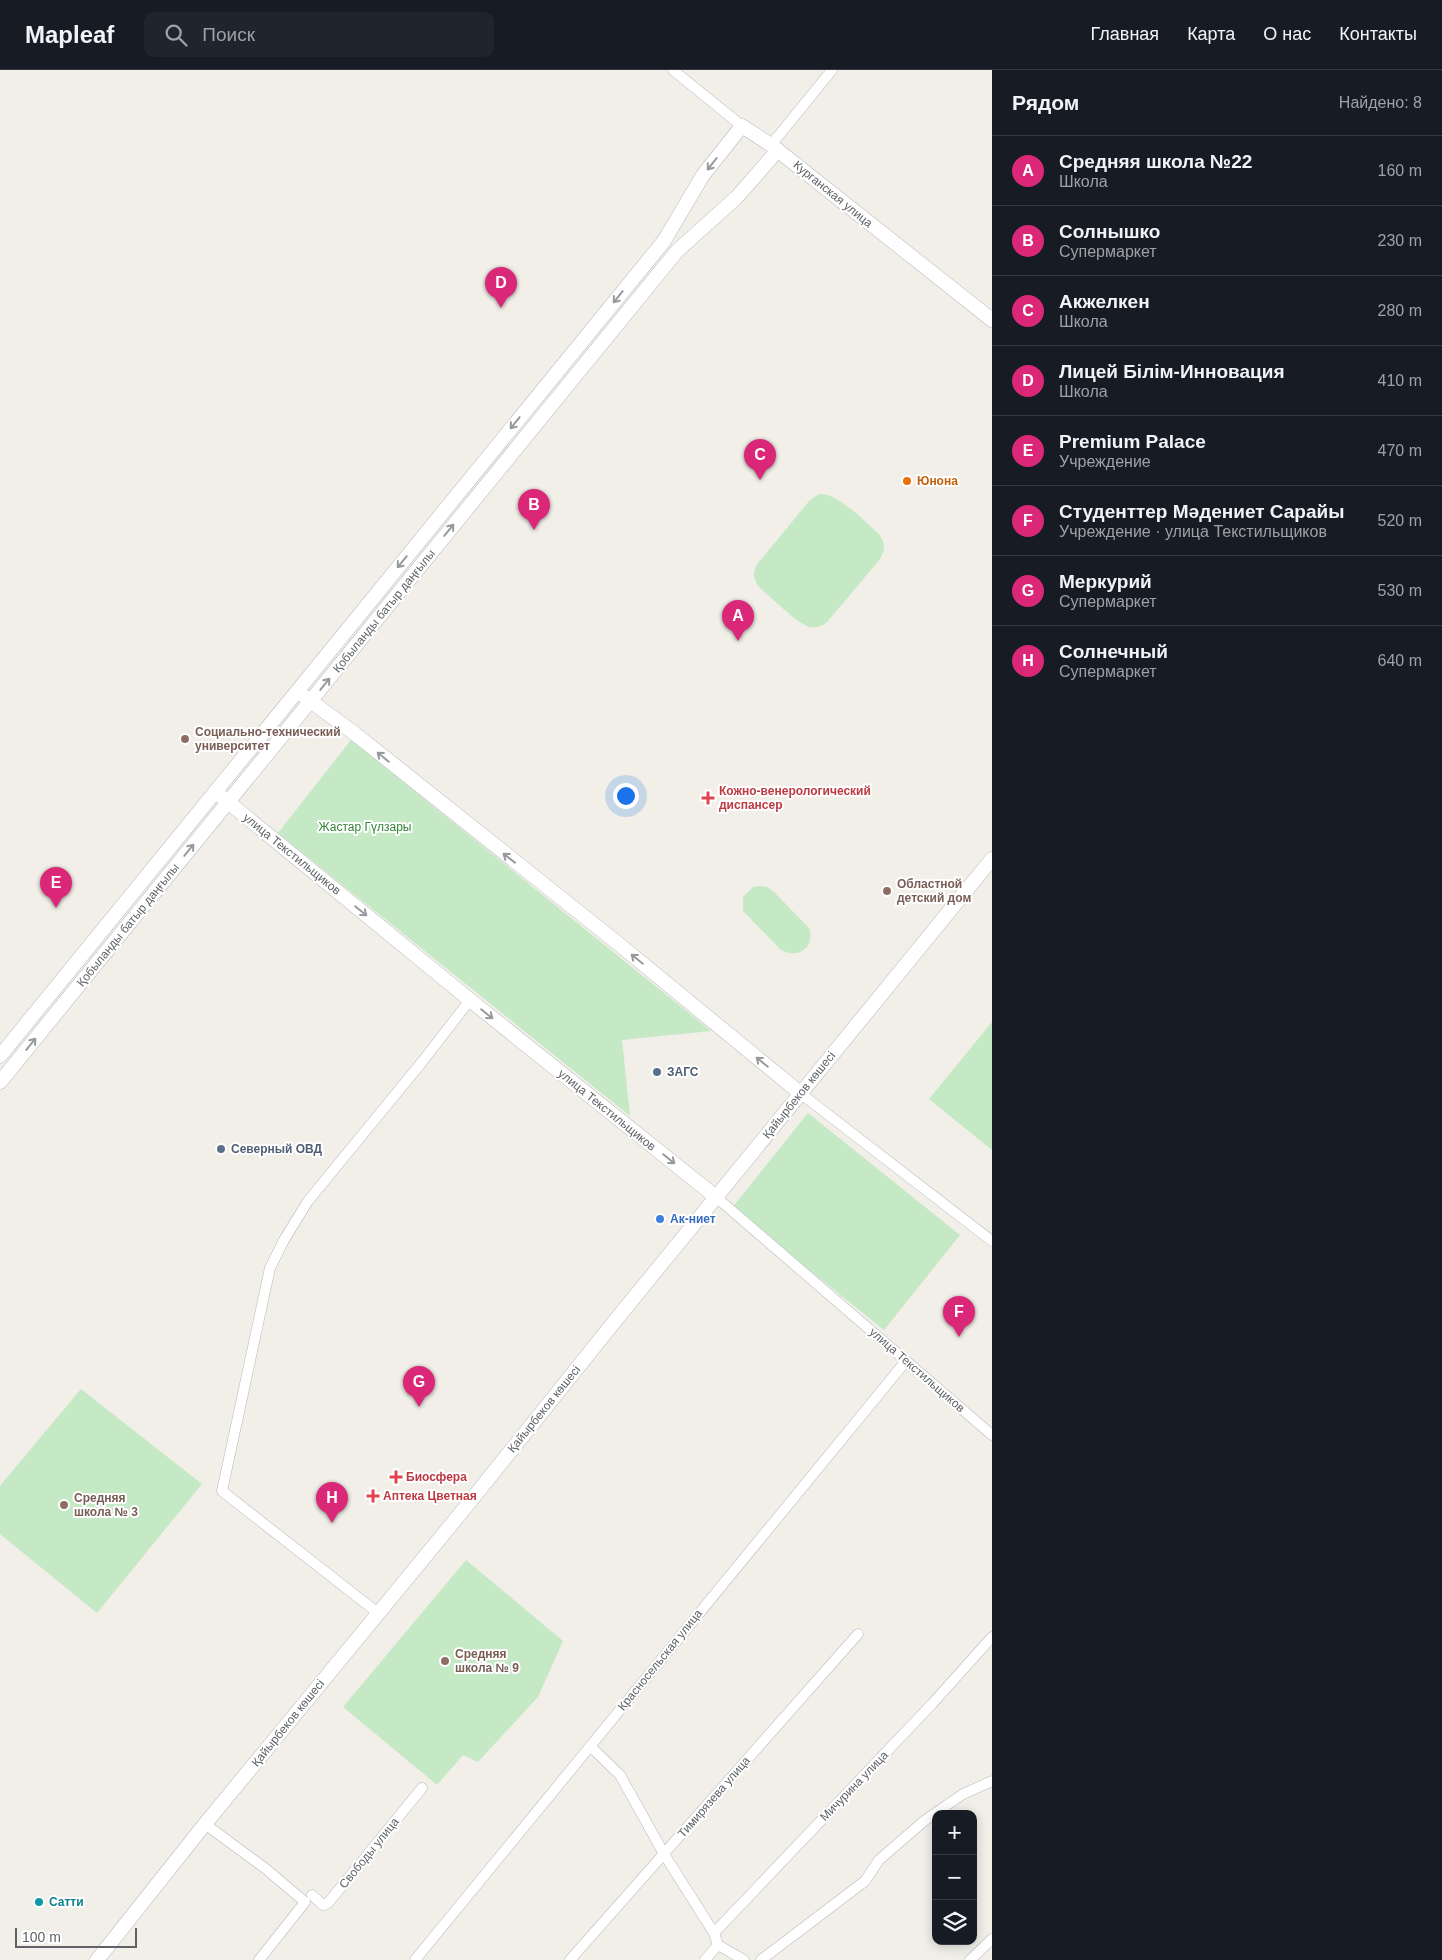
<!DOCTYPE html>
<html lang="ru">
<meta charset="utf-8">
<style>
:root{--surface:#171b24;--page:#20242c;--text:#f1f3f6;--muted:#9ea1a6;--line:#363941;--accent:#db2777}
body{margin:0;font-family:Arial,sans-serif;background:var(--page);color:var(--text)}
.controls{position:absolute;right:15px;bottom:15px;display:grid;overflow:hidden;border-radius:10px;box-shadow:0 2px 12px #0003}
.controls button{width:45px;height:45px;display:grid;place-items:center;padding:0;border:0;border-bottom:1px solid var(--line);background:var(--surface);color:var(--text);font:25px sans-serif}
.scale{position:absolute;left:15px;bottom:12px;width:122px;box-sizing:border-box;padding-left:5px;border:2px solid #5f6368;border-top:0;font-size:14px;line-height:18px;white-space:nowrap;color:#5f6368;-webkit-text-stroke:4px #fff;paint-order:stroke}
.you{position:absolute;left:625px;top:725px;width:18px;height:18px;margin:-12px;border:4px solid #fff;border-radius:50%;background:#1a73e8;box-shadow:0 0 0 8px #1a73e833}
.badge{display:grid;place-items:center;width:32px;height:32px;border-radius:50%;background:var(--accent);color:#fff;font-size:16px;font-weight:700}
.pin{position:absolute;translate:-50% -41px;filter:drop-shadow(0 1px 2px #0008)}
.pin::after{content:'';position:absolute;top:26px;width:18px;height:15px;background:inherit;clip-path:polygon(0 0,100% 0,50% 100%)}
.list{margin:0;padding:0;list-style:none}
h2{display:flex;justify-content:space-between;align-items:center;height:65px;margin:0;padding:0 20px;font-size:21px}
h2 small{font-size:16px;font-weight:400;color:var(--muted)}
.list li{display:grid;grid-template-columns:32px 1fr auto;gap:15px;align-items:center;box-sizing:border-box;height:70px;padding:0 20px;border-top:1px solid var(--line)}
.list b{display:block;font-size:19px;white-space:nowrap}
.list p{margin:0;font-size:16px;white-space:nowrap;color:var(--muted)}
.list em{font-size:16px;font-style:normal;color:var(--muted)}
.icon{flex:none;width:28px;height:28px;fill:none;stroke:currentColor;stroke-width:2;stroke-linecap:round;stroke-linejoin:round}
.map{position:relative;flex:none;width:992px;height:1890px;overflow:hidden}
header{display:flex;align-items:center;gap:30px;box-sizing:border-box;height:70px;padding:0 25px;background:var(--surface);border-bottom:1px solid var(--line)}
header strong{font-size:24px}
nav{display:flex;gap:28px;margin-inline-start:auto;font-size:18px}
.search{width:350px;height:45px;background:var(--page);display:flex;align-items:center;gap:12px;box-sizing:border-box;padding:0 18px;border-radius:10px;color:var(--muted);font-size:19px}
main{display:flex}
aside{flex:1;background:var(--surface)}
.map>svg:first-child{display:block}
</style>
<header>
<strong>Mapleaf</strong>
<div class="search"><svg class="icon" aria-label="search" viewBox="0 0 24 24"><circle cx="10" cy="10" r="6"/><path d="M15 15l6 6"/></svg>Поиск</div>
<nav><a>Главная</a><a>Карта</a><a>О нас</a><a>Контакты</a></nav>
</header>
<main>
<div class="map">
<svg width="992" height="1890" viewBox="0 0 992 1890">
<rect width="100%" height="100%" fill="#f1efe8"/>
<!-- green -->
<path fill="#c5e8c5" d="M819,424C837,422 864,451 878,463C885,471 886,479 880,489L828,551C823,556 818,558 810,557C799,555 771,527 760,518C753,510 752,502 758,493L810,430Z
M351,670L711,961L622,970L630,1046L278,763Z
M760,816L767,817L773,821L810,859C814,879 797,890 780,879L743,841V827L753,817Z
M992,952V1080L929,1029Z
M808,1043L960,1165L884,1260L732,1138Z
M81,1319L202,1414L97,1543L0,1464V1416Z
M466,1490L563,1571L538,1627L478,1692L463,1685L437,1715L343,1637Z"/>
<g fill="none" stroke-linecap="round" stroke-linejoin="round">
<defs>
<path id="street" d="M673,0L742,56
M771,75L832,0
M800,1023L992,1171
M716,1127L992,1365
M378,1543L222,1421L270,1198L284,1170L308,1131L422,992L470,930
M590,1676L620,1705L664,1784L714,1863L718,1875L744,1890
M205,1754L266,1799L305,1832L259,1890
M312,1825L323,1835L328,1833L422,1718
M714,1863L932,1634L992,1567
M415,1890L906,1291
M570,1890L858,1564
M705,1890L718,1875
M761,1890L865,1811L879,1790L924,1751L963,1724L992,1711
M970,1890L992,1869"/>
<path id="secondary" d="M305,627L354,663L615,871L800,1023
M222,727L470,930L716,1127
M0,986L664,171L703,105L742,56L771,75L992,250
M0,1012L677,181L737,127L778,80
M97,1890L205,1754L460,1444L619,1246L992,789"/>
</defs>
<!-- street casing -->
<use href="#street" stroke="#b5b8bc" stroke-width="11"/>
<!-- secondary casing -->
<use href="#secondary" stroke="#b6babf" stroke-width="15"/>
<!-- street -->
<use href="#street" stroke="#fff" stroke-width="10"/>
<!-- secondary -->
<use href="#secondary" stroke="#fff" stroke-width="14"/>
</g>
<!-- one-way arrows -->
<defs><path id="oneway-shaft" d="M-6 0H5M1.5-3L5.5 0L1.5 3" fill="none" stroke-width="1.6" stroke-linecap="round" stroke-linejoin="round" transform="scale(1.25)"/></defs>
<g stroke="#979a9d">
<use href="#oneway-shaft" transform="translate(712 94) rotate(128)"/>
<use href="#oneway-shaft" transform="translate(618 227) rotate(129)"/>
<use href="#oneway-shaft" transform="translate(515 353) rotate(129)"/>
<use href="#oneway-shaft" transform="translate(449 460) rotate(-51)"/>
<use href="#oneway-shaft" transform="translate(402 492) rotate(129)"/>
<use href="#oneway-shaft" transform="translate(325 614) rotate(-51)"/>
<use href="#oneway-shaft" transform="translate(383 687) rotate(-141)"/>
<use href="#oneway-shaft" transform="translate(189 780) rotate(-51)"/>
<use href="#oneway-shaft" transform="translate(509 788) rotate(-142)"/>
<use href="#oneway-shaft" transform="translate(361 841) rotate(39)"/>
<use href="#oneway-shaft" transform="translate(637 889) rotate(-141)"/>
<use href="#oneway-shaft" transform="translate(487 944) rotate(39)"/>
<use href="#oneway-shaft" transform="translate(31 974) rotate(-51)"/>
<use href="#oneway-shaft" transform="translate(762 992) rotate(-141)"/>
<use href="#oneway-shaft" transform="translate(669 1089) rotate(39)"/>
</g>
<!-- markers -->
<circle fill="#e8710a" stroke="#fff" stroke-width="2" cx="907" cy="411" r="5"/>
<g fill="#8d6e63" stroke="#fff" stroke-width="2">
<circle cx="185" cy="669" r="5"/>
<circle cx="887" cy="821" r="5"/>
<circle cx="64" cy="1435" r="5"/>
<circle cx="445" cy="1591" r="5"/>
</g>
<g fill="#e0444e" stroke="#fff" stroke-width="2">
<path d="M705.5 720.5h5v5h5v5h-5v5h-5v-5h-5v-5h5z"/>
<path d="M393.5 1399.5h5v5h5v5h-5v5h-5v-5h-5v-5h5z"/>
<path d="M370.5 1418.5h5v5h5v5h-5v5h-5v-5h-5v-5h5z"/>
</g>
<g fill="#5c6f8a" stroke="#fff" stroke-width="2">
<circle cx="657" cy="1002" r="5"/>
<circle cx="221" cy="1079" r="5"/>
</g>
<circle fill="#3f7fe0" stroke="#fff" stroke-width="2" cx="660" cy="1149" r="5"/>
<circle fill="#0f9aa8" stroke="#fff" stroke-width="2" cx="39" cy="1832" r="5"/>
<g text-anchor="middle" stroke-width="4" stroke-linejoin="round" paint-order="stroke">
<!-- street labels -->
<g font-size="12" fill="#5f6368" stroke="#fff">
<text transform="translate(833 124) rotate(39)" y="4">Курганская улица</text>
<text transform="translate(384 541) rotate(-51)" y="4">Қобыланды батыр даңғылы</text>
<text transform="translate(292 784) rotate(39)" y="4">улица Текстильщиков</text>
<text transform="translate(128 855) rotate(-51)" y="4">Қобыланды батыр даңғылы</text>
<text transform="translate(799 1025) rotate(-51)" y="4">Қайырбеков көшесі</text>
<text transform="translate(607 1040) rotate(39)" y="4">улица Текстильщиков</text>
<text transform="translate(917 1300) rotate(41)" y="4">улица Текстильщиков</text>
<text transform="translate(544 1339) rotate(-51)" y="4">Қайырбеков көшесі</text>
<text transform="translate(660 1590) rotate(-51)" y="4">Красносельская улица</text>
<text transform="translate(288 1653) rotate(-51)" y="4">Қайырбеков көшесі</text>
<text transform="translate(854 1716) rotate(-46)" y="4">Мичурина улица</text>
<text transform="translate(714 1727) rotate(-49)" y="4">Тимирязева улица</text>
<text transform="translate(369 1783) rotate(-51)" y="4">Свободы улица</text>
</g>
<!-- food labels -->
<g font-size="12" font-weight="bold" fill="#c56008" stroke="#fff" text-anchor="start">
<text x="917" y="415">Юнона</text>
</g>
<!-- education labels -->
<g font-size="12" font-weight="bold" fill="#785e54" stroke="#fff" text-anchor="start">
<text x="195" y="666">Социально-технический<tspan x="195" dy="14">университет</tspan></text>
<text x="897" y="818">Областной<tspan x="897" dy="14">детский дом</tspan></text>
<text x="74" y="1432">Средняя<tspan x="74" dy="14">школа № 3</tspan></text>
<text x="455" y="1588">Средняя<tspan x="455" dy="14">школа № 9</tspan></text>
</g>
<!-- health labels -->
<g font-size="12" font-weight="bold" fill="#be3a42" stroke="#fff" text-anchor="start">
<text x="719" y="725">Кожно-венерологический<tspan x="719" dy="14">диспансер</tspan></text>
<text x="406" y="1411">Биосфера</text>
<text x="383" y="1430">Аптека Цветная</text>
</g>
<!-- park labels -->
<g font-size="12" fill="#348238" stroke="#fff">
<text x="365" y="761">Жастар Гүлзары</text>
</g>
<!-- service labels -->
<g font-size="12" font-weight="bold" fill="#4e5e75" stroke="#fff" text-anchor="start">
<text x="667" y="1006">ЗАГС</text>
<text x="231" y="1083">Северный ОВД</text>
</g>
<!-- shop labels -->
<g font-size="12" font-weight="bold" fill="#366cbe" stroke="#fff" text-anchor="start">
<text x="670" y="1153">Ак-ниет</text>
</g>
<!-- culture labels -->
<g font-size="12" font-weight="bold" fill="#0d838f" stroke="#fff" text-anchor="start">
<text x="49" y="1836">Сатти</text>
</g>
</g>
</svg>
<div class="controls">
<button>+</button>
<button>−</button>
<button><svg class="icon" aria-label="layers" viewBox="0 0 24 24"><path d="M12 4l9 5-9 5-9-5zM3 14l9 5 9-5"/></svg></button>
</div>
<div class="scale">100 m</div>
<div class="you"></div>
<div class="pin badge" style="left:738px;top:571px">A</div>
<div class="pin badge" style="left:534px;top:460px">B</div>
<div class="pin badge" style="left:760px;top:410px">C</div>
<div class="pin badge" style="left:501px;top:238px">D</div>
<div class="pin badge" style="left:56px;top:838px">E</div>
<div class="pin badge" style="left:959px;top:1267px">F</div>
<div class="pin badge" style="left:419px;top:1337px">G</div>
<div class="pin badge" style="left:332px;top:1453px">H</div>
</div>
<aside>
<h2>Рядом<small>Найдено: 8</small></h2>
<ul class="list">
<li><span class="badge">A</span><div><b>Средняя школа №22</b><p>Школа</p></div><em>160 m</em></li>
<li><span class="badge">B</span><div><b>Солнышко</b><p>Супермаркет</p></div><em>230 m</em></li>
<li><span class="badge">C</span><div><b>Акжелкен</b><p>Школа</p></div><em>280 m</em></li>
<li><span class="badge">D</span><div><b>Лицей Білім-Инновация</b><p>Школа</p></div><em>410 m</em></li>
<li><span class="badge">E</span><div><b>Premium Palace</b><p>Учреждение</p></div><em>470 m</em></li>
<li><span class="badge">F</span><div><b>Студенттер Мәдениет Сарайы</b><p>Учреждение · улица Текстильщиков</p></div><em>520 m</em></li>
<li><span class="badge">G</span><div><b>Меркурий</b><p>Супермаркет</p></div><em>530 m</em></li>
<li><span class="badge">H</span><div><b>Солнечный</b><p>Супермаркет</p></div><em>640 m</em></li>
</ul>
</aside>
</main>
